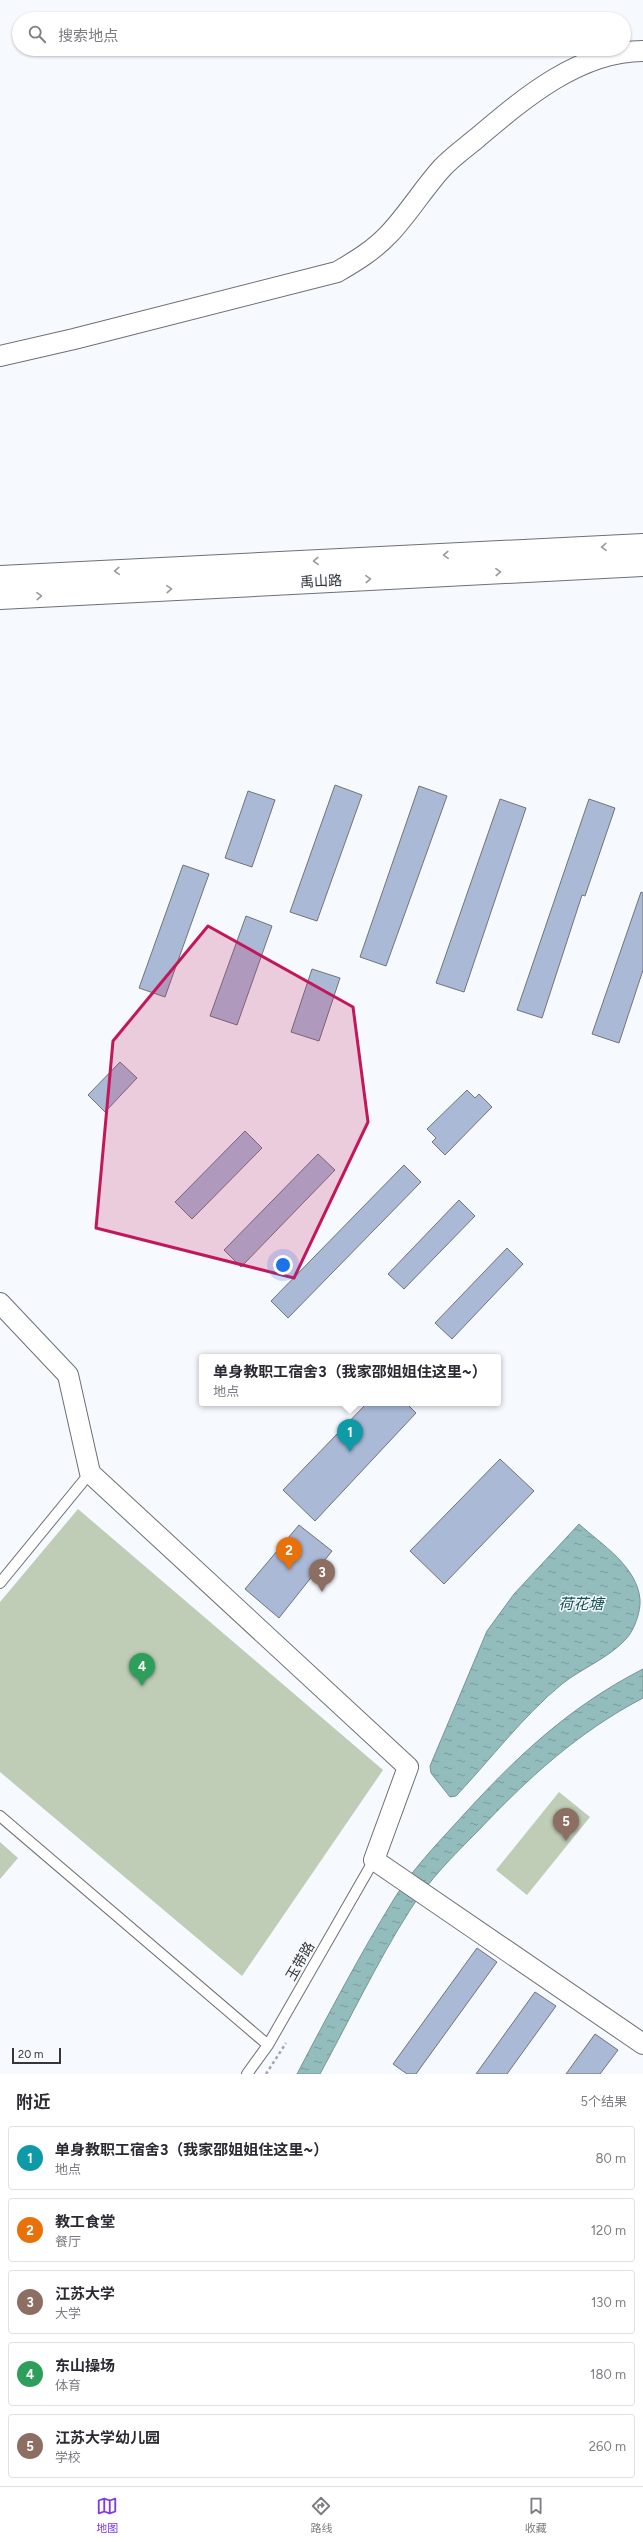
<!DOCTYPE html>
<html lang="zh">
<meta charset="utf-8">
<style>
:root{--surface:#fff;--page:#f7f7f7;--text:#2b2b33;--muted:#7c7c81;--line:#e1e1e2;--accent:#7c3aed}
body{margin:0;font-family:Figtree,"Noto Sans SC",sans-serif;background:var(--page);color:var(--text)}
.scale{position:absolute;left:12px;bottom:10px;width:49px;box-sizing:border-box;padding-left:4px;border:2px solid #343537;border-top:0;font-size:11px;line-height:14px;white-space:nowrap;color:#343537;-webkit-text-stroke:3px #f6f9fe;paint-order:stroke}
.you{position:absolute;left:283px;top:1265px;width:14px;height:14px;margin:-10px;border:3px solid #fff;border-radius:50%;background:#1a73e8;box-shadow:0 0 0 6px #1a73e833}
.badge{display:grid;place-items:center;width:26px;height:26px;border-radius:50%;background:var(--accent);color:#fff;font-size:13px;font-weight:700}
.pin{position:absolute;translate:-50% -33px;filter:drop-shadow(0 1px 2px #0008)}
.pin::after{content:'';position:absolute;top:21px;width:14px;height:12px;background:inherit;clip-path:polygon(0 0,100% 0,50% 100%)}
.popup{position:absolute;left:199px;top:1354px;width:302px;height:52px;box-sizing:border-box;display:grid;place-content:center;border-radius:4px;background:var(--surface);filter:drop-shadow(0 1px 3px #0005);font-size:13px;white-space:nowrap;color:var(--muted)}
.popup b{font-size:15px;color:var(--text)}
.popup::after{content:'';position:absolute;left:50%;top:100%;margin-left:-8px;border:8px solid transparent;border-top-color:var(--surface)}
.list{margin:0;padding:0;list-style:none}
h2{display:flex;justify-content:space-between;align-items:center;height:52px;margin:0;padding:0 16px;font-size:17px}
h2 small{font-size:13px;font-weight:400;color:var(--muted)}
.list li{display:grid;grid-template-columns:26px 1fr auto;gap:12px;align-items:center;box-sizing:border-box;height:64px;margin:0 8px 8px;padding:0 8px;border:1px solid var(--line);border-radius:4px}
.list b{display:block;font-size:15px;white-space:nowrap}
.list p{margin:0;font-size:13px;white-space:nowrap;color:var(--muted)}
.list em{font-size:13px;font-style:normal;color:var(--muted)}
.icon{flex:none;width:22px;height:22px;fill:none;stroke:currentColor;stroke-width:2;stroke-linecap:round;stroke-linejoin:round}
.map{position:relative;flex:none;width:643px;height:2074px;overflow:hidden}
.search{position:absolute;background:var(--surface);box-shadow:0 1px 3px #0004;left:12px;right:12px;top:12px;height:44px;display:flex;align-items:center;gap:10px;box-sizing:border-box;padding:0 14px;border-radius:22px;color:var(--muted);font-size:15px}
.sheet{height:412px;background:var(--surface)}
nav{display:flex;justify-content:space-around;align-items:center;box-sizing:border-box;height:56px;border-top:1px solid var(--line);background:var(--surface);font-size:11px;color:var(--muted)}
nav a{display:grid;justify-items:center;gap:2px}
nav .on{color:var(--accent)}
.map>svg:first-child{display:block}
</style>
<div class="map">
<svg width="643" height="2074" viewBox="0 0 643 2074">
<defs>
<pattern id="water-ripples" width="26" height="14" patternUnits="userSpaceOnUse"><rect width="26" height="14" fill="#93bdbd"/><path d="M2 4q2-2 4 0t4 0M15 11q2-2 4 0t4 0" fill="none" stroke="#799a9a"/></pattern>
</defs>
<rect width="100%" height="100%" fill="#f6f9fe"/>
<!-- pitch -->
<path fill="#bfcdb7" d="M78,1509L383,1770L242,1976L0,1772V1602Z
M559,1792L590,1817L527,1895L496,1870Z
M0,1842L18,1858L0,1879Z"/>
<!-- water -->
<path fill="url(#water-ripples)" stroke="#769495" d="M579,1524C601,1544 638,1567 640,1600C641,1611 634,1631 626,1639C609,1658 582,1668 562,1684C523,1716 491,1759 456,1796L450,1797L431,1773L430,1766L487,1631L514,1594Z
M643,1669V1698C578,1732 527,1779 477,1832C453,1856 429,1880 410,1910C377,1962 350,2019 320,2074H297C328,2015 359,1956 394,1899C412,1870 435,1846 457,1822C514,1759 567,1708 643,1669Z"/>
<!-- building -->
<path fill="#aab9d6" stroke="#717478" d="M335,785L362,795L317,921L290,912Z
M419,786L447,796L386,966L360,957Z
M248,791L275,800L252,867L225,858Z
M500,799L526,808L464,992L436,983Z
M589,799L615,808L585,896L582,895L542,1018L517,1010Z
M183,865L209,874L165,997L139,988Z
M641,892L643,893V970L619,1043L592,1034Z
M246,916L272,926L237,1025L210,1016Z
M312,969L340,978L319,1041L291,1032Z
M120,1062L137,1078L105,1112L88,1095Z
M467,1090L475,1098L479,1094L492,1107L445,1155L432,1142L436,1138L427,1129Z
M245,1131L262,1148L192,1219L175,1202Z
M318,1154L335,1170L241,1267L224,1250Z
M404,1165L421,1182L288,1318L271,1301Z
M459,1200L475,1216L404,1289L388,1274Z
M507,1248L523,1264L452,1339L435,1323Z
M367,1403H406L416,1413L315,1521L283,1490Z
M500,1459L534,1491L444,1584L410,1551Z
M299,1525L332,1551L279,1618L245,1589Z
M477,1948L497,1962L416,2074H407L393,2064Z
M535,1992L556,2006L507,2074H476Z
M595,2034L618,2050L600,2074H566Z"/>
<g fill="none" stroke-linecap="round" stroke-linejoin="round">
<defs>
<path id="service" d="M0,1583L90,1473
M0,1816L268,2045
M247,2074L268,2045L374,1860"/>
<path id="minor" d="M0,356L74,339L337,272C356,261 374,250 389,234C408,214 423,189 442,168C452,157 465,148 477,138C523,99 579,51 643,51
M0,1303L68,1375L90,1473L408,1767L374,1860L643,2044"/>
<path id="primary" d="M0,577L643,545
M0,598L643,565"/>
</defs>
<!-- service casing -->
<use href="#service" stroke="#6d7074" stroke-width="12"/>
<!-- minor casing -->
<use href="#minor" stroke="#6d7074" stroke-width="22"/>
<!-- primary casing -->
<use href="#primary" stroke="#6d7074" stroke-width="24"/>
<!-- path -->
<path stroke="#a3a5a9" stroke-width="2.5" stroke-dasharray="3 3" stroke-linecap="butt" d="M266,2074L286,2043"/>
<!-- service -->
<use href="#service" stroke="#fff" stroke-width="10"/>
<!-- minor -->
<use href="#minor" stroke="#fff" stroke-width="20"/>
<!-- primary -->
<use href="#primary" stroke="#fff" stroke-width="22"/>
</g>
<!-- one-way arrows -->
<defs><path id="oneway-chevron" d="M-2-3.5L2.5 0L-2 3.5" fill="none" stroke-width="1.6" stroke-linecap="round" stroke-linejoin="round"/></defs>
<g stroke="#9a9a9b">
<use href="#oneway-chevron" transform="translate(604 547) rotate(177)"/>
<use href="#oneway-chevron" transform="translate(446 555) rotate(177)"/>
<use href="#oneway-chevron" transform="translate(316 561) rotate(177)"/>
<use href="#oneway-chevron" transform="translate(117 571) rotate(177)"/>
<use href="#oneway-chevron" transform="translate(498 572) rotate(-3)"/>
<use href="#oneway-chevron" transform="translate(368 579) rotate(-3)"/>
<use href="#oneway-chevron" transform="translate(169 589) rotate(-3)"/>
<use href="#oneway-chevron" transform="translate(39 596) rotate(-3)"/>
</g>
<!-- marked area -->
<path fill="#c2185b" fill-opacity="0.2" stroke="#c2185b" stroke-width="3" stroke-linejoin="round" d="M208,926L353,1007L368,1122L294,1278L96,1228L113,1041Z"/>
<g text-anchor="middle" stroke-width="3" stroke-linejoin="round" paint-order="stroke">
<!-- street labels -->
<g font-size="14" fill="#343537" stroke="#f6f9fe">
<text transform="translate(321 581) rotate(-3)" y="5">禹山路</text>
<text transform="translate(300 1961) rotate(-60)" y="5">玉带路</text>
</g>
<!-- water labels -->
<g font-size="15" font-style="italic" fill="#135050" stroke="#f6f9fe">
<text x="581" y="1609">荷花塘</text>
</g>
</g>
</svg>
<div class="scale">20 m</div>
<div class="you"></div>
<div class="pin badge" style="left:350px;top:1452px;background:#0f9aa8">1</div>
<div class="popup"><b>单身教职工宿舍3（我家邵姐姐住这里~）</b>地点</div>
<div class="pin badge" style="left:289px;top:1570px;background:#e8710a">2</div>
<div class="pin badge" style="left:322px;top:1592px;background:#8d6e63">3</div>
<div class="pin badge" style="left:142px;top:1686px;background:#2e9e5b">4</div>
<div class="pin badge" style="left:566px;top:1841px;background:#8d6e63">5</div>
<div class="search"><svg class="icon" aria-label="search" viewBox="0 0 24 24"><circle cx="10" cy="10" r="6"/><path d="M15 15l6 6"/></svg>搜索地点</div>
</div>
<section class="sheet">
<h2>附近<small>5个结果</small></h2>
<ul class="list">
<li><span class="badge" style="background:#0f9aa8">1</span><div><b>单身教职工宿舍3（我家邵姐姐住这里~）</b><p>地点</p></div><em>80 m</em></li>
<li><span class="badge" style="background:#e8710a">2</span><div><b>教工食堂</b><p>餐厅</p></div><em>120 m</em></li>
<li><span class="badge" style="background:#8d6e63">3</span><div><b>江苏大学</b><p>大学</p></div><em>130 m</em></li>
<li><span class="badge" style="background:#2e9e5b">4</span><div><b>东山操场</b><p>体育</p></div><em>180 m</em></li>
<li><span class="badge" style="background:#8d6e63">5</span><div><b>江苏大学幼儿园</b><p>学校</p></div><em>260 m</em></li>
</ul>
</section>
<nav>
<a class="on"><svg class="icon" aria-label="map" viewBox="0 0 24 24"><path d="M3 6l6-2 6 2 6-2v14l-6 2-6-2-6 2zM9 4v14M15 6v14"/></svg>地图</a>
<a><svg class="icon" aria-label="directions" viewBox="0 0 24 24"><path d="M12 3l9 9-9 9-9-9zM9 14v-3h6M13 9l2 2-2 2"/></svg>路线</a>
<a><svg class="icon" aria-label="saved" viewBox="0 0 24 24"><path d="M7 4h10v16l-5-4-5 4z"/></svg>收藏</a>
</nav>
